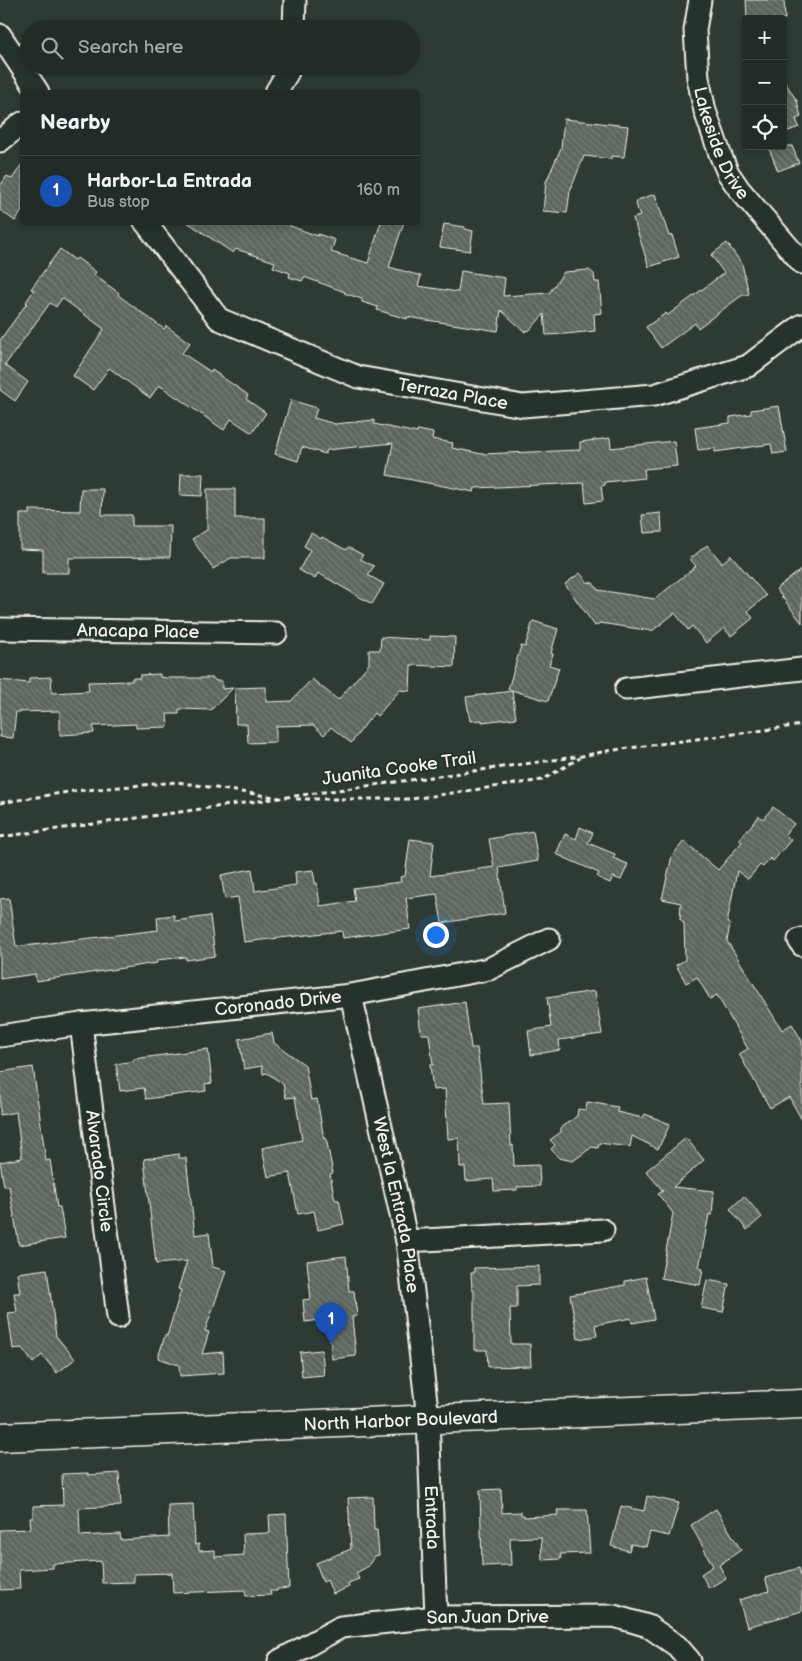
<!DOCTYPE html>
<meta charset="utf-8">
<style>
:root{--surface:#222c27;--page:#2a342f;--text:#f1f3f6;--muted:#a2a7a7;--line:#3f4844;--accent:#ff9aa2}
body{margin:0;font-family:"Balsamiq Sans",sans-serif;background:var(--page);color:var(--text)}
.controls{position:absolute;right:15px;top:15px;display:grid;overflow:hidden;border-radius:5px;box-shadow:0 2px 8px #0003}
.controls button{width:45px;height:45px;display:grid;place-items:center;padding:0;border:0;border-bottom:1px solid var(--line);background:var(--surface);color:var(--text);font:25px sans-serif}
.you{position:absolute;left:435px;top:934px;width:18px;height:18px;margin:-12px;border:4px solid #fff;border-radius:50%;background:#1a73e8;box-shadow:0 0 0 8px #1a73e833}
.badge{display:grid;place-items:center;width:32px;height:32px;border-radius:50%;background:var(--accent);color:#fff;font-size:16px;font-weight:700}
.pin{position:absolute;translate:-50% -41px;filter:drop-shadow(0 1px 2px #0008)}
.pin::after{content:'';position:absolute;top:26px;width:18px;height:15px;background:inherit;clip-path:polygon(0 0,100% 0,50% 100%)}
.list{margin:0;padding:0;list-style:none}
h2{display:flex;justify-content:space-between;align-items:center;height:65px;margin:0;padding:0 20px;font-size:21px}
h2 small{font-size:16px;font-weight:400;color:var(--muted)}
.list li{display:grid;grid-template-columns:32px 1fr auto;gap:15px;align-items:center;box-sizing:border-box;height:70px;padding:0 20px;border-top:1px solid var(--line)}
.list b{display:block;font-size:19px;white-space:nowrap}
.list p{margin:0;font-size:16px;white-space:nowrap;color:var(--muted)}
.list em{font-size:16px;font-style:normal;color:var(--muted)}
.icon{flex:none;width:28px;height:28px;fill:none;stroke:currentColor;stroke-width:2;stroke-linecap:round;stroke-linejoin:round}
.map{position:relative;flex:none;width:802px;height:1661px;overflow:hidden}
.search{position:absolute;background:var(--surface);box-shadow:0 2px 8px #0003;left:20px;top:20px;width:400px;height:55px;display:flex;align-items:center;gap:12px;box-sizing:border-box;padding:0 18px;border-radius:28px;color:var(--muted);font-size:19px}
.panel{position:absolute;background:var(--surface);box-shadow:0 2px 8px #0003;left:20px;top:90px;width:400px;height:135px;border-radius:5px}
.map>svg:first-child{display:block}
</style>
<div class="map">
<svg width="802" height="1661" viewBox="0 0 802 1661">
<defs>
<pattern id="building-back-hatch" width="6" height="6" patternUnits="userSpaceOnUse" patternTransform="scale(1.25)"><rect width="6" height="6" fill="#5c655e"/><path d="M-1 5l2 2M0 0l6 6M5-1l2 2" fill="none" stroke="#747c75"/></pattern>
</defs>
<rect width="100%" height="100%" fill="#2e3b34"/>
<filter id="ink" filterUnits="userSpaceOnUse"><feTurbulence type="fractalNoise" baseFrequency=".02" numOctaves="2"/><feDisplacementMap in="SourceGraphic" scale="10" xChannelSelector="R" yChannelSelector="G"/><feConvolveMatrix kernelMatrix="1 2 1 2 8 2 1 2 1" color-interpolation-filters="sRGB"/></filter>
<g filter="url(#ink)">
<!-- building -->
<path fill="url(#building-back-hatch)" stroke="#f4f1e8" d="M746,0H784L785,19H747Z
M783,79L797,101L801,117L796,119L799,127L783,133Z
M564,119L628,126L624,157L611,156V159L584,156L570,191L567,213L543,211L546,182L561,148Z
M768,146H792L799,163L778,171Z
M22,164V211L15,221L0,210V186L7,176L12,179Z
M655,194L669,236L672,235L679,257L649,267L633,218L640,216L635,201Z
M187,222H289L290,226L318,236V234L335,240L331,252L368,263L381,222H404L389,267L421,276L418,286L458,292L461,271L505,278L503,296L549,293L564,272L589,270L594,274L595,282H599L602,313L594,314L595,331L565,334L546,335L544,314L529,331L527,330L525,332L501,310L498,331L407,317V319L377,310L378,307L362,302V299L344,293L345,292L304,277L302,281L289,277L290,273L273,267L275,262L236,249L233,253Z
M444,224L465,227V229L473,231L470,251L440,247Z
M727,243L742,264L749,294L741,296L698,328L695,323L661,348L646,327L666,313L668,315L724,273L711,255Z
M60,249L75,260L77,258L96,272L94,275L119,293L118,295L164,329L166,326L190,343L182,353L211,372L212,370L248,395L246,399L266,413L252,433L231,419L224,430L159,385L150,398L109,368L93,390L73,376L104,329L62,298L56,307L50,303L5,365L28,382L15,401L0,390V340L27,303L26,302L34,290L31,289Z
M291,400L317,408L314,418L335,424L374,420V424L417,433L418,430L433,433L432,439L453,443L452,448L482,454L580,450V442L610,438L611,448L674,441L677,466L644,469L645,478L605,482V485L601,486L603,501L586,503L584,483L475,488L474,492L387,475L393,443L327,450L325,454L302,447L298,461L275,454Z
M779,406L787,452L773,454L771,444L715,452V448L698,450L695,428L730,423V417L751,414V410Z
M181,474H203L202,496L180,495Z
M81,489H103L102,515H132V526H171L170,557L69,558V573H43V550L20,549V514H30V510L80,511Z
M207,489H235V518H265V558H231L213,569L192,539L207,530Z
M661,513L662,532L644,533L642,515Z
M311,533L321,539L322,537L346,550L348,547L363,555L360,559L374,566L368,575L384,584L372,604L318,573L315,579L299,570L310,550L304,546Z
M707,545L722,563L731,555L766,596L748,611L753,618L731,636L724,628L706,643L692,626L688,630L675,613L652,631L600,623L595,626L565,584L580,573L587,582L593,583L598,590L655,599L696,566L690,559Z
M802,569V623L776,589Z
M533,621L558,629L551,653L553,654L549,665L559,668L548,701L508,689L521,646L525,647Z
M430,636L455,637L454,667L411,665L410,691L400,690L377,716L374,713L351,743L331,727L324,735L313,725L276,726V742L248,743L247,724H236L235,688L266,687V702L291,701L312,679L338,700L369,664V650H380L381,637L430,640Z
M160,674V677L166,678H213L216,681H222V689L233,688L211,710L179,709V714H167L168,727L136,728V724L93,726L94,733L60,735V711L16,712L13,738L0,737V680L29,683V678L51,677L52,693L89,691L88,682L132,681V678H140V675Z
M512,691L516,718L482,722V720L470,721L466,697Z
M773,807L794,824L785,834L791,840L773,861L770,858L763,867L760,865L748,879L737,871L727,923L730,924L727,941L782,1030L792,1024L802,1041V1120L789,1097L770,1108L739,1054L748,1049L717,995L710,999L697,977L686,983L676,965L685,960L684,923L680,919L681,903L662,899L672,856L684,841L718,870L742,842L739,840L759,816L763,819Z
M580,827L593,833L588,843L615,854L613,858L628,864L621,880L613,877L610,883L597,877L599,873L556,854L565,834L576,839Z
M533,831L538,861L499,868L505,913L442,923L437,894L406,898L410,929L343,938L342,931L244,942L238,897L225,899L221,875L252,869L255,891L296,885L295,872L313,870L315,883H317L320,906L355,901L353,888L401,882L400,877L405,876L410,839L434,842L430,876L494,867L489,839Z
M9,898L16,947L158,930L157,917L174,915L175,921L210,916L215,956L186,960V957L157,960V963L36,981L35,974L0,979V899Z
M595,991L602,1034L559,1040L560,1050L531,1055L528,1031L551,1027L547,998Z
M465,1002L471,1048H477L484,1104L509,1103L511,1146L513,1145L514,1166L539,1165L540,1186L517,1187V1190L494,1191L493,1179L466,1181L465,1167H460L459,1138L448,1139L445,1089L433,1090L430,1065H433L429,1034H421L418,1009Z
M272,1033L274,1043L305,1065L311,1100L317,1099L324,1139L326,1138L333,1173L330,1174L335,1200H339L344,1224L318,1230L314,1211L298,1214L290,1173L268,1177L262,1148L302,1140L295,1097L286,1098L283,1084L267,1073L263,1074L262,1066L244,1069L239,1039Z
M208,1049L212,1083L205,1084L206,1091L146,1099L144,1088L120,1091L116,1064L134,1061V1059Z
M33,1067L46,1161L50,1160L57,1207H60L65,1238L19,1245L9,1186H4L0,1162L22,1158L16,1112L0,1115V1072Z
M587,1102L618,1107L617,1112L643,1118L645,1114L670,1124L658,1149L632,1136L630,1147L599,1143L598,1148L592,1147L573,1161L559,1158L551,1149L555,1145L550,1140L561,1132V1128L577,1116L578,1109L586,1110Z
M686,1138L704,1160L673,1187L714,1191L712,1215L709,1214L699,1268L703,1269L700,1285L661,1278L673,1213L658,1194L663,1191L646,1171Z
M179,1154V1158H186L195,1235L209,1233L213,1267L226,1271L205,1331L209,1332L202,1354L223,1352L224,1373L180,1376L179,1365L158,1358L165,1335L167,1336L181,1290L178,1289L187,1261L156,1264L144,1159Z
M744,1196L762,1217L747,1230L730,1209Z
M346,1256L349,1291H354L357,1316L352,1317L356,1356L332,1359L328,1319L305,1322L303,1300L311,1299L307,1261Z
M539,1266V1285L517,1286V1308H510L511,1344H530L531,1366L488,1367L487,1350H474V1290H472L471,1273H474V1268Z
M47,1269L56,1336L75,1359L57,1373L42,1355L33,1363L22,1348L13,1349L8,1313L17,1312L14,1293H20L17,1273Z
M646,1277L654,1319L632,1323L631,1318L595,1325L597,1336L578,1339L570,1295L625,1285V1281Z
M707,1280L729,1284L723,1312L701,1308Z
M322,1350L324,1375L302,1377L300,1352Z
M88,1473V1475L119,1473L121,1506L79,1508L80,1536L120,1534L121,1540L169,1537L168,1505L193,1504L195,1545L199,1544V1551L215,1550V1557L244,1555L243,1534L270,1533L269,1515L286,1514L289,1588L277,1589V1591H270L271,1595L246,1596L245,1590L173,1593L172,1573L134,1574V1582L102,1583L101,1561L53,1564V1568L19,1570L20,1589L0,1590V1530L31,1529L30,1518H33V1506L63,1505L62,1474Z
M501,1489L502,1513L521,1512V1515H524V1517L558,1515L557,1510H587L590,1553L560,1554L561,1559L542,1560L541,1537L510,1538L511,1565L482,1566L480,1490Z
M647,1496L679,1503L669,1536L650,1532L646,1547L631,1544L629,1551L611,1546L621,1506L644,1511Z
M373,1497L374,1530H377L379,1555L375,1556L367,1567L356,1573L359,1579L348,1583L349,1587L333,1594L327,1580L323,1582L316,1563L351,1549L348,1498Z
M716,1509L741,1550L719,1565L726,1578L709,1588L701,1574L713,1566L691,1525Z
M799,1568L802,1580V1611L747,1627L739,1600L769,1591L765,1578Z"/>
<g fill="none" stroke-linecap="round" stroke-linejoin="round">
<defs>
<g id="minor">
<path id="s1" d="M700,0L695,30L698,78L705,111L720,154L728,173L739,189L802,263"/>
<path d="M294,29L295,0"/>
<path d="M0,35L38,92"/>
<path d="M276,92L288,72L290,66"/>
<path d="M0,141L22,123"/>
<path id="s2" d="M145,222L219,319L358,377L523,406L654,395L748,366L802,325"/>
<path id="s3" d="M0,629L276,633"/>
<path d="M626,689L802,669"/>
<path d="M802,939L799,940L802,945"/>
<path id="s4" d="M351,995L407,1241L428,1418L436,1617"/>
<path id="s5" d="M81,1024L118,1317"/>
<path id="s6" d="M0,1036L81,1024L351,995L489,969L549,939"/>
<path d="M407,1241L603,1230"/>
<path id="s7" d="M279,1661L341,1627L436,1617L614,1616L648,1626L677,1646L690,1661"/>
</g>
<g id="primary">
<path id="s8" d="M0,1437L802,1404"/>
</g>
</defs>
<!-- minor casing -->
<use href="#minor" stroke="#f4f1e8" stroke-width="25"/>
<!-- primary casing -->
<use href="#primary" stroke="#f4f1e8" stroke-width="31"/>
<!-- path -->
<path stroke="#f4f1e8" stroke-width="3" stroke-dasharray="5 4" stroke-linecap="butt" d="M296,799H411L542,780L580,758
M0,803L74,791L177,782L280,798
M0,837L582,756L607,751L802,725"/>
<!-- minor -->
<use href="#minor" stroke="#26332d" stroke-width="21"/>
<!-- primary -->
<use href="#primary" stroke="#26332d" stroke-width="28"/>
</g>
</g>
<g text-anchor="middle" stroke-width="4" stroke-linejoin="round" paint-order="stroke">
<!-- street labels -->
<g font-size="18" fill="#f4f1e8" stroke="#26332d">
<text dy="6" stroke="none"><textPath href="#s1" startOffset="148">Lakeside Drive</textPath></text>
<text dy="6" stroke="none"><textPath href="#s2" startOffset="369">Terraza Place</textPath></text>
<text dy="6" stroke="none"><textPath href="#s3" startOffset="138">Anacapa Place</textPath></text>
<text transform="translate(399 768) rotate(-8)" y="6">Juanita Cooke Trail</text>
<text dy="6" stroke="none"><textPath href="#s6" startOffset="280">Coronado Drive</textPath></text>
<text dy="6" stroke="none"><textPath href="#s5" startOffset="148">Alvarado Circle</textPath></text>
<text dy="6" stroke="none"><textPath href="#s4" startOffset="215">West la Entrada Place</textPath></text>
<text dy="6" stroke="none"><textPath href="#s8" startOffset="401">North Harbor Boulevard</textPath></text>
<text dy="6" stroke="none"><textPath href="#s4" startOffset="530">Entrada</textPath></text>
<text dy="6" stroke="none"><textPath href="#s7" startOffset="218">San Juan Drive</textPath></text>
</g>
</g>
</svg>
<div class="controls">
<button>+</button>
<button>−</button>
<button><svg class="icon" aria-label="locate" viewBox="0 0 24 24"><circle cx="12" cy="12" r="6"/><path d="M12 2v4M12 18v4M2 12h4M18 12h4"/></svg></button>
</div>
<div class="you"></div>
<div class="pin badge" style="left:331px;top:1344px;background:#1a4fb4">1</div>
<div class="search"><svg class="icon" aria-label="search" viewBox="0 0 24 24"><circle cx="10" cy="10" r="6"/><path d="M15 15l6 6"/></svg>Search here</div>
<section class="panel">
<h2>Nearby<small></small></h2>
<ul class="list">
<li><span class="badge" style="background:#1a4fb4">1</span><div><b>Harbor-La Entrada</b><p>Bus stop</p></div><em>160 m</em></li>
</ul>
</section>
</div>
